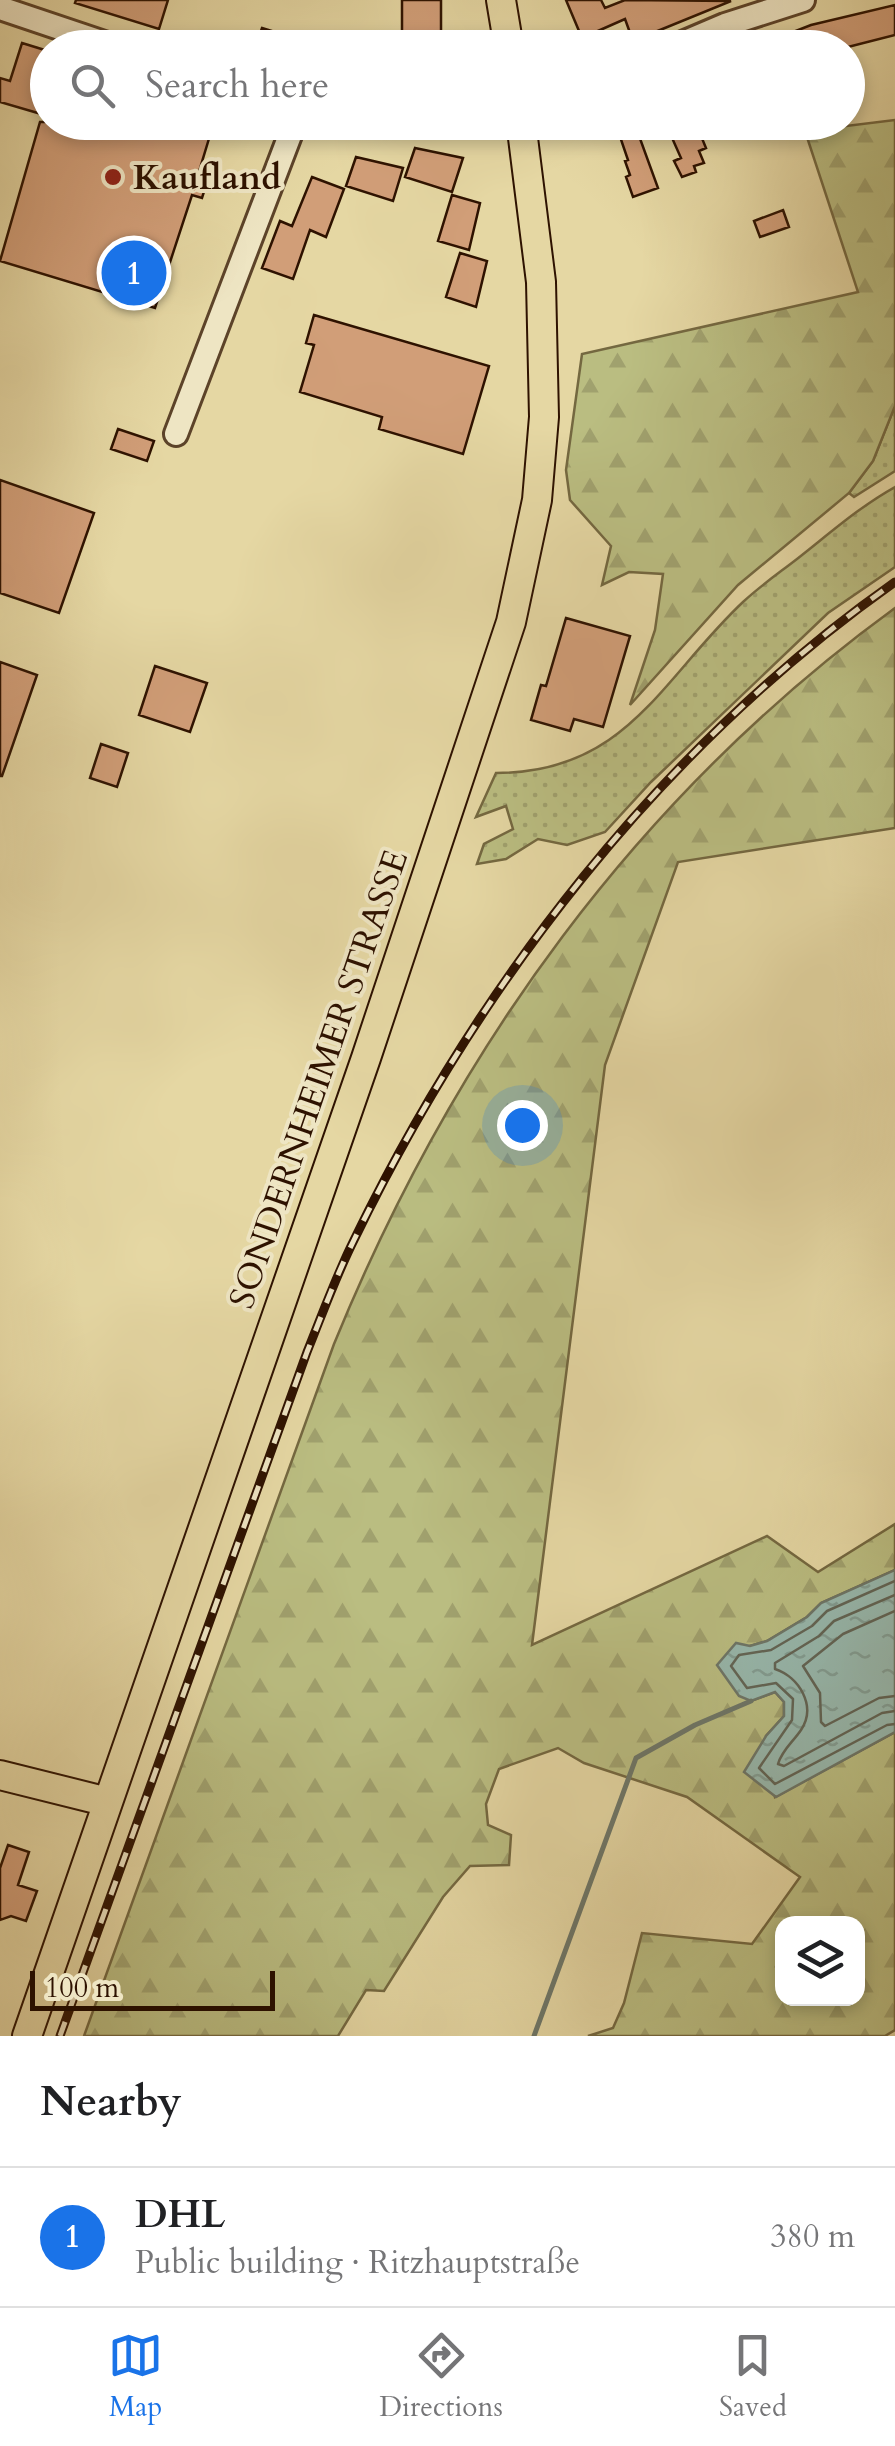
<!DOCTYPE html>
<meta charset="utf-8">
<style>
:root{--surface:#fff;--page:#f2f2f2;--text:#202124;--muted:#757577;--line:#e0e0e0;--accent:#1a73e8}
body{margin:0;font-family:Cardo,serif;background:var(--page);color:var(--text)}
.controls{position:absolute;right:30px;bottom:30px;display:grid;overflow:hidden;border-radius:20px;box-shadow:0 5px 15px #0003}
.controls button{width:90px;height:90px;display:grid;place-items:center;padding:0;border:0;border-bottom:2px solid var(--line);background:var(--surface);color:var(--text);font:50px sans-serif}
.scale{position:absolute;left:30px;bottom:25px;width:245px;box-sizing:border-box;padding-left:10px;border:5px solid #2e1200;border-top:0;font-size:28px;line-height:35px;white-space:nowrap;color:#2e1200;-webkit-text-stroke:8px #eee5c3;paint-order:stroke}
.you{position:absolute;left:522px;top:1125px;width:35px;height:35px;margin:-25px;border:8px solid #fff;border-radius:50%;background:#1a73e8;box-shadow:0 0 0 15px #1a73e833}
.badge{display:grid;place-items:center;width:65px;height:65px;border-radius:50%;background:var(--accent);color:#fff;font-size:32px;font-weight:700}
.pin{position:absolute;translate:-50% -50%;border:5px solid #fff;box-shadow:0 2px 10px #0006}
.list{margin:0;padding:0;list-style:none}
h2{display:flex;justify-content:space-between;align-items:center;height:130px;margin:0;padding:0 40px;font-size:42px}
h2 small{font-size:32px;font-weight:400;color:var(--muted)}
.list li{display:grid;grid-template-columns:65px 1fr auto;gap:30px;align-items:center;box-sizing:border-box;height:140px;padding:0 40px;border-top:2px solid var(--line)}
.list b{display:block;font-size:38px;white-space:nowrap}
.list p{margin:0;font-size:32px;white-space:nowrap;color:var(--muted)}
.list em{font-size:32px;font-style:normal;color:var(--muted)}
.icon{flex:none;width:55px;height:55px;fill:none;stroke:currentColor;stroke-width:2;stroke-linecap:round;stroke-linejoin:round}
.map{position:relative;flex:none;width:895px;height:2036px;overflow:hidden}
.search{position:absolute;background:var(--surface);box-shadow:0 5px 15px #0003;left:30px;right:30px;top:30px;height:110px;display:flex;align-items:center;gap:25px;box-sizing:border-box;padding:0 35px;border-radius:55px;color:var(--muted);font-size:38px}
.sheet{height:270px;background:var(--surface)}
nav{display:flex;justify-content:space-around;align-items:center;box-sizing:border-box;height:140px;border-top:2px solid var(--line);background:var(--surface);font-size:28px;color:var(--muted)}
nav a{display:grid;justify-items:center;gap:5px}
nav .on{color:var(--accent)}
.map>svg:first-child{display:block}
</style>
<div class="map">
<svg width="895" height="2036" viewBox="0 0 895 2036">
<defs>
<pattern id="grass-dots" width="8" height="8" patternUnits="userSpaceOnUse" patternTransform="scale(2.5)"><rect width="8" height="8" fill="#babd81"/><path d="M2 2h.1M6 6h.1" fill="none" stroke="#a0a16e" stroke-width="1.8" stroke-linecap="round"/></pattern>
<pattern id="forest-firs" width="22" height="20" patternUnits="userSpaceOnUse" patternTransform="scale(2.5)"><rect width="22" height="20" fill="#babd81"/><path d="M5 1l3.5 6h-7zM16 11l3.5 6h-7z" fill="#a0a16e"/></pattern>
<pattern id="water-ripples" width="26" height="14" patternUnits="userSpaceOnUse" patternTransform="scale(2.5)"><rect width="26" height="14" fill="#97b8ad"/><path d="M2 4q2-2 4 0t4 0M15 11q2-2 4 0t4 0" fill="none" stroke="#829d93"/></pattern>
</defs>
<rect width="100%" height="100%" fill="#e5d7a3"/>
<filter id="stains"><feTurbulence type="fractalNoise" baseFrequency=".002" numOctaves="4"/><feColorMatrix values="0 0 0 0 .2 0 0 0 0 .09 0 0 0 0 .02 0 0 0 .5 -.17"/></filter>
<radialGradient id="worn" r=".72"><stop offset=".6" stop-color="#630" stop-opacity="0"/><stop offset="1" stop-color="#630" stop-opacity=".3"/></radialGradient>
<!-- grass -->
<path fill="url(#grass-dots)" stroke="#746840" stroke-width="2.5" d="M895,406V471L854,497L849,493L873,461Z
M895,487V567L828,613L651,782L605,832L567,845L538,839L506,859L477,864L484,844L513,829L506,806L476,817L496,773C627,773 661,679 743,602C760,586 779,573 797,559C829,534 859,507 895,487Z"/>
<!-- forest -->
<path fill="url(#forest-firs)" stroke="#746840" stroke-width="2.5" fill-rule="evenodd" d="M895,120V406L873,461L849,493L738,585L630,705L655,630L663,574L629,572L602,585L611,546L570,500L566,470L582,354L858,292L805,131Z
M895,608V828L678,862L605,1065L532,1645L767,1536L818,1572L895,1524V1570L821,1603L807,1617L767,1641L750,1646L751,1701L775,1692L784,1702V1716L766,1736L775,1797L895,1732V2030L885,2036H588L613,2028L624,2003L642,1933L752,1944L800,1877L687,1797L584,1763L558,1748L499,1769L486,1804L488,1825L511,1835L509,1865L470,1866L443,1897L384,1991L366,1990L338,2036H84L334,1344C454,1050 637,796 895,608ZM782,1924H858V1998H782Z"/>
<!-- water -->
<path fill="url(#water-ripples)" stroke="#6d7668" stroke-width="2.5" d="M895,1570V1732L776,1797L744,1772L766,1736L784,1716V1702L775,1692L751,1701L739,1696L717,1665L736,1643L750,1646L767,1641L807,1617L821,1603Z"/>
<g fill="none" stroke-linecap="round" stroke-linejoin="round">
<!-- shore -->
<path stroke="#626556" stroke-width="2.5" d="M895,1581L827,1611L812,1626L771,1650L739,1655L731,1666L747,1688L776,1683L793,1699L792,1720L759,1768L775,1784L887,1725L895,1724
M895,1595L834,1621L819,1636L775,1663V1669C799,1677 817,1706 801,1730C793,1742 782,1750 778,1764L784,1766L882,1713L895,1711
M895,1611L843,1634L803,1666L820,1693L821,1722L825,1726L879,1698L895,1696"/>
<!-- stream -->
<path stroke="#6d7668" stroke-width="5" d="M534,2036L636,1758L695,1725L751,1701"/>
</g>
<!-- building -->
<path fill="#d19e78" stroke="#2e1200" stroke-width="2.5" d="M76,0H168L159,29L75,3Z
M402,0H441V48H402Z
M566,0H601L605,8L625,0L731,1L633,41L625,19L582,38Z
M895,5V35L844,48H752L811,25Z
M262,28L314,44L313,48H255Z
M22,43L48,51V116L0,102V78L10,81Z
M40,122H214L198,175L208,179L202,198L192,195L155,308L0,261Z
M615,122H634L658,188L633,197L626,177L630,175L625,161L628,160Z
M665,122H693L699,131L706,148L699,151L704,163L694,166L696,172L682,177L674,161L681,158Z
M415,148L463,158L452,192L405,177Z
M356,157L403,168L393,201L346,186Z
M312,177L344,189L326,237L310,230L293,279L262,268L280,221L292,226Z
M452,195L480,203L469,250L438,241Z
M783,210L789,227L760,237L754,221Z
M460,253L487,261L476,307L446,297Z
M314,315L489,366L463,454L379,429L382,417L300,392L314,345L306,343Z
M118,429L154,441L147,461L111,449Z
M0,480L94,513L59,613L0,593Z
M566,618L630,636L603,727L574,719L570,731L531,720L541,685L546,686Z
M0,662L37,675L2,776H0Z
M155,666L207,683L190,732L139,715Z
M101,744L128,753L117,787L90,778Z
M8,1845L29,1852L18,1885L37,1891L26,1921L11,1916L0,1920V1868Z"/>
<g fill="none" stroke-linecap="round" stroke-linejoin="round">
<defs>
<path id="minor" d="M0,8L119,48
M671,48L725,25L803,0
M176,434L295,122"/>
<path id="major" d="M501,0L509,48
M0,1775L108,1802
M27,2036L366,1058L511,622L537,500L544,417L541,282L521,122"/>
</defs>
<!-- minor casing -->
<use href="#minor" stroke="#5c4329" stroke-width="28"/>
<!-- major casing -->
<use href="#major" stroke="#2e1200" stroke-width="32"/>
<!-- minor -->
<use href="#minor" stroke="#eee5c3" stroke-width="22"/>
<!-- major -->
<use href="#major" stroke="#e5d7a3" stroke-width="28"/>
<defs>
<path id="rail" d="M60,2036L307,1352C322,1315 336,1276 354,1240C478,984 661,747 895,582"/>
</defs>
<!-- rail casing -->
<use href="#rail" stroke="#2e1200" stroke-width="9"/>
<!-- rail -->
<use href="#rail" stroke="#eee5c3" stroke-width="5" stroke-dasharray="15" stroke-linecap="butt"/>
</g>
<!-- markers -->
<circle fill="#8f2418" stroke="#eee5c3" stroke-width="4" cx="113" cy="177" r="10"/>
<g text-anchor="middle" stroke-width="8" stroke-linejoin="round" paint-order="stroke">
<!-- poi labels -->
<g font-size="35" font-weight="bold" fill="#2e1200" stroke="#eee5c3" text-anchor="start">
<text x="133" y="189">Kaufland</text>
</g>
<!-- street labels -->
<g font-size="35" fill="#2e1200" stroke="#eee5c3">
<text transform="translate(318 1079) rotate(-71)" y="12">SONDERNHEIMER STRASSE</text>
</g>
</g>
<rect width="100%" height="100%" filter="url(#stains)"/>
<rect width="100%" height="100%" fill="url(#worn)"/>
</svg>
<div class="controls">
<button><svg class="icon" aria-label="layers" viewBox="0 0 24 24"><path d="M12 4l9 5-9 5-9-5zM3 14l9 5 9-5"/></svg></button>
</div>
<div class="scale">100 m</div>
<div class="you"></div>
<div class="pin badge" style="left:134px;top:273px">1</div>
<div class="search"><svg class="icon" aria-label="search" viewBox="0 0 24 24"><circle cx="10" cy="10" r="6"/><path d="M15 15l6 6"/></svg>Search here</div>
</div>
<section class="sheet">
<h2>Nearby<small></small></h2>
<ul class="list">
<li><span class="badge">1</span><div><b>DHL</b><p>Public building · Ritzhauptstraße</p></div><em>380 m</em></li>
</ul>
</section>
<nav>
<a class="on"><svg class="icon" aria-label="map" viewBox="0 0 24 24"><path d="M3 6l6-2 6 2 6-2v14l-6 2-6-2-6 2zM9 4v14M15 6v14"/></svg>Map</a>
<a><svg class="icon" aria-label="directions" viewBox="0 0 24 24"><path d="M12 3l9 9-9 9-9-9zM9 14v-3h6M13 9l2 2-2 2"/></svg>Directions</a>
<a><svg class="icon" aria-label="saved" viewBox="0 0 24 24"><path d="M7 4h10v16l-5-4-5 4z"/></svg>Saved</a>
</nav>
